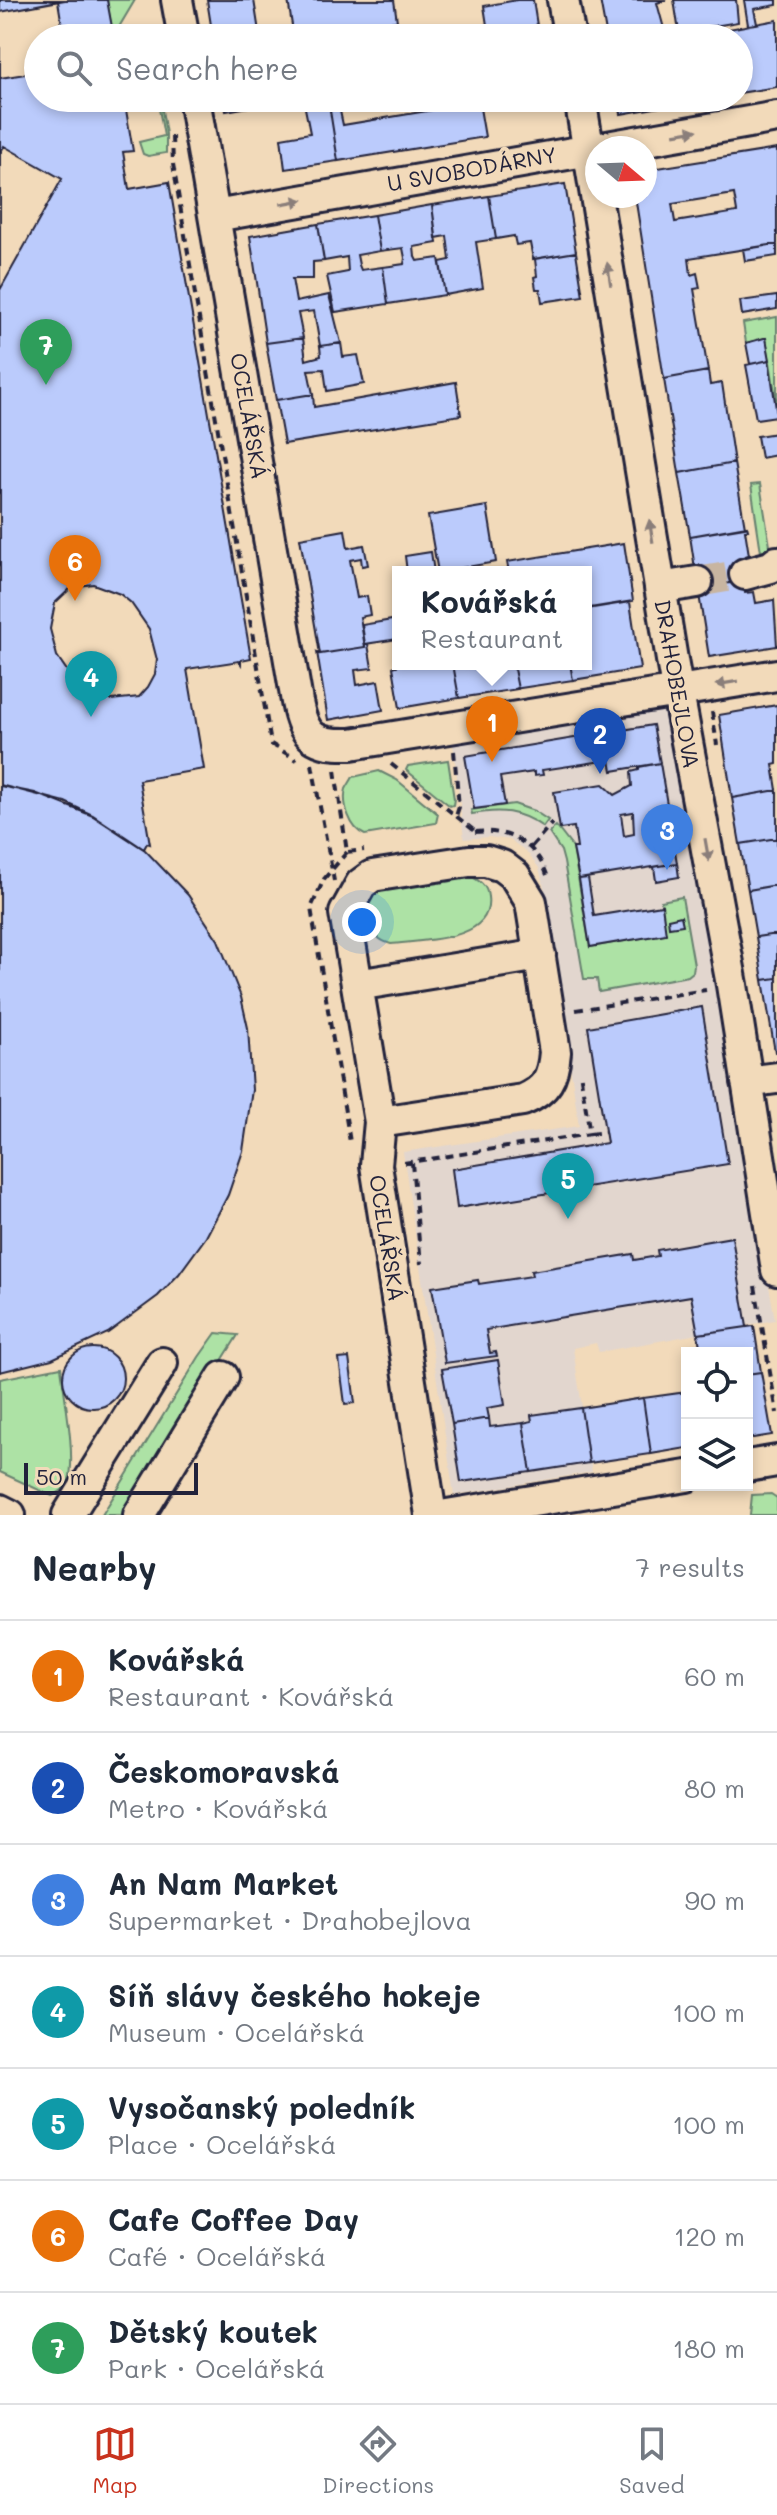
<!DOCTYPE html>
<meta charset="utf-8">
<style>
:root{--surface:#fff;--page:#f6f6f7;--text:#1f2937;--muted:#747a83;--line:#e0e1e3;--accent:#c8321e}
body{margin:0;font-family:Mali,sans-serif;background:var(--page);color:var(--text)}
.controls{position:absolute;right:24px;bottom:24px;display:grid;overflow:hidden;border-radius:0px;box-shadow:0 4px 12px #0003}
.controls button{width:72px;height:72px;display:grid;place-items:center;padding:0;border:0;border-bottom:2px solid var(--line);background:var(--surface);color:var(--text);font:40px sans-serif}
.compass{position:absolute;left:585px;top:136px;width:72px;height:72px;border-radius:50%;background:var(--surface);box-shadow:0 4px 12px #0003;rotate:109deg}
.scale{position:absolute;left:24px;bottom:20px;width:174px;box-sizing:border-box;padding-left:8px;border:4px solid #22223b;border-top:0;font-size:22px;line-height:28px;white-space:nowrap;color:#22223b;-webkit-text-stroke:6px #f2daba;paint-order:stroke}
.you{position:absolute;left:362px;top:922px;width:28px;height:28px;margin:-20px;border:6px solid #fff;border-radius:50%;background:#1a73e8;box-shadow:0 0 0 12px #1a73e833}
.badge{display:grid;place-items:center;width:52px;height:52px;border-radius:50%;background:var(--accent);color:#fff;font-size:26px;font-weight:700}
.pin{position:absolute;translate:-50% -66px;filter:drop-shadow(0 2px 4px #0008)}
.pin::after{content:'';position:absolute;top:42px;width:28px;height:24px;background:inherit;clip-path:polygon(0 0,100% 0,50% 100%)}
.popup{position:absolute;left:392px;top:566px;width:200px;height:104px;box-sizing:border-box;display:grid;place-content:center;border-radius:0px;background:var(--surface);filter:drop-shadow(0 2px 6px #0005);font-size:26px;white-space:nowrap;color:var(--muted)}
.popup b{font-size:30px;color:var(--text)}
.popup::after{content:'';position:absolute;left:50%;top:100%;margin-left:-16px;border:16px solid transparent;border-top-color:var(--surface)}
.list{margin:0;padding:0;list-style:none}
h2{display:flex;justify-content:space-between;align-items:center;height:104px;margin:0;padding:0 32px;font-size:34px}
h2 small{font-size:26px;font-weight:400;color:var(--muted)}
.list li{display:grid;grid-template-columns:52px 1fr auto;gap:24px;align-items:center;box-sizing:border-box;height:112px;padding:0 32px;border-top:2px solid var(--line)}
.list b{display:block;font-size:30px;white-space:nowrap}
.list p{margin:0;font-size:26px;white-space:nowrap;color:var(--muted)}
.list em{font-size:26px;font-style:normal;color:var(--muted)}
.icon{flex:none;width:44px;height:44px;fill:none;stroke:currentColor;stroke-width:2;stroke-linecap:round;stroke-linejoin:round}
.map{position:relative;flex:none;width:777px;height:1515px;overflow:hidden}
.search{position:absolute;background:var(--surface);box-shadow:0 4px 12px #0003;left:24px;right:24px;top:24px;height:88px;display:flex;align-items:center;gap:20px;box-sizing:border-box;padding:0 28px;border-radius:44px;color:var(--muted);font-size:30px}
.sheet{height:888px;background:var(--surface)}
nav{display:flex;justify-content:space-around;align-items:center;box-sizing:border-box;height:112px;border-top:2px solid var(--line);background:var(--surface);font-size:22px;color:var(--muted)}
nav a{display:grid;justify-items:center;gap:4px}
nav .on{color:var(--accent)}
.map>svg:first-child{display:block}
</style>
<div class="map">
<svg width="777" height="1515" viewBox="0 0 777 1515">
<rect width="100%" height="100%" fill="#f2daba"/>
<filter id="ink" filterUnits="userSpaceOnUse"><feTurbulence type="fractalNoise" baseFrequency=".0125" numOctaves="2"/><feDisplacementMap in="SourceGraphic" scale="16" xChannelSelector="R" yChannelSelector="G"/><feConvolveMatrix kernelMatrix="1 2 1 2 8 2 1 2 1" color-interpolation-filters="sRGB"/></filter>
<g filter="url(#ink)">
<!-- built -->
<path fill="#e2d6ce" d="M668,705L775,1320L599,1352L596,1343L573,1348L592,1472L454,1495L403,1152L579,1126L545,891L539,868L526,851L510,840L489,837L464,839L453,743Z"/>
<!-- green -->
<path fill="#ade2a5" stroke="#688270" stroke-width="2" d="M107,0H135L113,37Z
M157,98H160L166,134V153L148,156L143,154L139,142L164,136Z
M777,317V405L766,338L746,343L743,323Z
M760,484L770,546L761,552L751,485Z
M448,760L454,799L453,805L450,806L406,770L408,766Z
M379,771L397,780L438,814L436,823L365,835C350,829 342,804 346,789C348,785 351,781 353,777Z
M514,804L534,811L548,820L543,827C519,810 500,809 472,814L471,810Z
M556,826L573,848L590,947L665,934L661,901L682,897L694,965L693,972L688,976L599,992L597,979H584L564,862L561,851L549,833Z
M468,875C479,880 487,885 488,897C494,942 421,940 391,944C368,938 362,913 373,893L384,888Z
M216,1333L238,1335L125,1515H102L199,1357Z
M61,1367C64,1395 76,1455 69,1480C66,1489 60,1492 52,1496L0,1472V1379Z
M771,1494L777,1498V1515H750L752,1495Z"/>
<!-- building -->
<path fill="#bbcbfc" stroke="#22223b" stroke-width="2" fill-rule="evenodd" d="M0,0H65L0,12Z
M65,0H107L114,38H38V98H124L133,151L123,152L129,189L169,182L251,658L241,660V664L239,661L187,669L204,769L139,780L150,844L147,843L144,849L93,815L65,802L0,785V12Z
M207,0H254L260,38H213Z
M288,0H394L397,21L294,38Z
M517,0H533L539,38H489L484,6Z
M600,0H666L657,3L666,36L607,38Z
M674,0H736L738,22L679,32Z
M744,0H777V5L754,9L757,24L748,25Z
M58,1L64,38H38V72L0,78V12Z
M777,20V87L739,93V38H681Z
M391,22L393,38H295Z
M223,98H299L226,111Z
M303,98H328L338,161L285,169L281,138L310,133Z
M328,98H386L387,103L340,111L343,125L469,104L468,99L476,98V103L479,102L485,137L338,161Z
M618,98H710L621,114Z
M4,146L62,179L0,290V154Z
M777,149V244L689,258L691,275L697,273L700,288L694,289L708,371L664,379L635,196H645V170ZM734,194L737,212L675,222L672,204Z
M565,184L576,252L533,259L530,243L516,245L514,236L496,239L489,196Z
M489,196L496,239L476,242L483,288L445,295L440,262L450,260L447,236L436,238L432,205Z
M432,205L437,243L414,247L415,257L417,261L439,258L445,295L388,304L383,267L404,264L405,258L403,248L380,251L374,215Z
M374,215L380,251L357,255L359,265L361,270L383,267L388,304L335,312L327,276L348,272L347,257L324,261L318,224Z
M318,224L324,261L313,262V279H292L296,302L329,295L341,343L320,346L314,311L298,313L303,338L266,343L250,236Z
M777,244V256L745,261L743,249Z
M576,252L583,296L542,302L540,289H536L534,277L537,276L535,259Z
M777,296V309L742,315L740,301Z
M303,338L306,360L321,356L320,346L341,343L343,357L358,355L364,384L327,391L324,369L308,370L313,394L276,400L266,343Z
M764,338H766L770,360L750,364L746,343Z
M769,360L777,416L756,419L746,365Z
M708,371L710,385L722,383L734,463L679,473L664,379Z
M456,382L461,415L284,444L276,400L313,394L314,407Z
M777,433V455L761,458L757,436Z
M734,463L745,527L690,536L679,473Z
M487,506L496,562L438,572L428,516Z
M747,526L748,530H745L749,555L745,556L746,580L698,588L690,536Z
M345,530L348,548L364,545L368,565L362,566L361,558L350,560L357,598L367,596L370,615L360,617L365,647L320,654L300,538Z
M624,543L633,601L590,608L586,572H509L507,562Z
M431,552L434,572H407L405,556Z
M743,581L745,593L754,592L756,603L774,600L777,646L709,657L698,588Z
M93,584L120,594L131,603L149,629L157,660L155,674L148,687L139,697L111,700L95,695L68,672L57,656L50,629L55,603L72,587Z
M630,602L640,669L573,680L570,664H586L587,609Z
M398,619V639L365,644L362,625Z
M365,644H368L372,668L355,670L357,685L378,681L383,710L328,720L317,652L320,654L365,647Z
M402,664H453L459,698L400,708L393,667Z
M453,664H513L518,689L459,698Z
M513,664H570L573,680L514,689H518Z
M777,705V764L773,765L777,790L732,798L719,715Z
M653,725L660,763L612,771L610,760L542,770L543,775L534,776V772L500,777L505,805L474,809L465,756Z
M660,763L677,863L579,879L573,848H577L574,827L560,829L554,792L603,784L615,795L632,786L631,772L639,770V767ZM633,812L634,834L624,836L621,814Z
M0,786L35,793L93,816L145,850L188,895L218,940L241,997L248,1028L252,1090L243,1151L228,1195L206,1237L179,1274L158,1296L108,1333L52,1359L0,1372Z
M777,790V838L740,844L732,798Z
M777,838V885L748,890L740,844Z
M677,863L679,877L656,881L654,867Z
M588,878L594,916L662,905L666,934L590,947L579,879Z
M777,885V934L756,937L748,890Z
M681,916L683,925L669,927L668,919Z
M777,934V978L763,980L756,937Z
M777,978V1052H775L763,980Z
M702,1007L728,1164L457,1208L452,1169L607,1143L588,1027Z
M732,1237L747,1327L698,1334L691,1296L486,1330L490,1353L496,1352L497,1356L445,1363L432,1287L478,1280L479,1284L532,1276L531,1271L633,1254L634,1260L658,1256L657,1250Z
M754,1326L761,1372L747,1374V1353H701L698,1334Z
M63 1378a30 30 0 1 1 60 0a30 30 0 1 1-60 0Z
M349,1358L355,1403L345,1404L339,1359Z
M498,1360L505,1405L487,1408L489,1418L452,1424L442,1369Z
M761,1372L772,1435L747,1439V1374Z
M687,1392V1448L651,1454L643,1398Z
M643,1398L651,1454L589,1463L581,1408Z
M581,1408L589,1463L531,1472L523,1423L532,1421L531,1415Z
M489,1418L490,1427L523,1423L531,1472L461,1482L452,1424Z"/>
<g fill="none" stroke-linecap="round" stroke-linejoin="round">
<!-- minor-tunnel -->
<path stroke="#c8b5a1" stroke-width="30" stroke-dasharray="30 15" stroke-linecap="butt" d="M697,582L745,574"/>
<defs>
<path id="minor" d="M177,0L184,38
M563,0L570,38
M194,98L297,702C304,738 315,745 351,744L777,675
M580,98L673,666L732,985L777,1270
M215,216L777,117
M745,574L771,567L777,562
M660,588L697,582
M357,985L540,955
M747,1082L777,1078
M380,1122L523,1100C547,1090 553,1077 555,1052L531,902L515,876L502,866L486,861H469L372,876L361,884L345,913L380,1122L376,1165L431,1515
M747,1466L777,1461
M0,1510L10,1515
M68,1515L162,1363
M139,1515L223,1377
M447,1515L687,1476"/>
</defs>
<!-- minor casing -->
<use href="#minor" stroke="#22223b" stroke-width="36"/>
<!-- path -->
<path stroke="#22223b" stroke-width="4" stroke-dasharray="8 6" stroke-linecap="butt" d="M172,136L173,164L271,744L297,760
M712,712L717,745
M454,751L459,807L456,816
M312,764L334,881
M391,764L476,832
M335,770L347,852L364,850
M475,832C507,829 536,842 547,875
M531,847L552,823
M347,852L324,879L311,908L350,1142
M576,1010L706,990
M590,1134L605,1132
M404,1163L590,1134L580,1072
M412,1163L421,1264
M755,1286L777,1413"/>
<!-- minor -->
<use href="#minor" stroke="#f2daba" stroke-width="30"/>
</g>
<!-- one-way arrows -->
<defs><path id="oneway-solid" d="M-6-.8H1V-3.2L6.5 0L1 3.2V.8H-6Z" transform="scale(2)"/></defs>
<g fill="#8a7e7a">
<use href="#oneway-solid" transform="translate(686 132) rotate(-9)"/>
<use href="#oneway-solid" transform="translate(292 202) rotate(-10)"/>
<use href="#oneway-solid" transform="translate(609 274) rotate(-99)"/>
<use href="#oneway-solid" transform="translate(651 531) rotate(-99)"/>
<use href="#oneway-solid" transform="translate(727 683) rotate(171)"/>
<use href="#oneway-solid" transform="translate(707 850) rotate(80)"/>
</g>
</g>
<g text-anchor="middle" stroke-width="8" stroke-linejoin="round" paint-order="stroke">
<!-- street labels -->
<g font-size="22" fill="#22223b" stroke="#f2daba">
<text transform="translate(472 169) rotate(-10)" y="8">U SVOBODÁRNY</text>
<text transform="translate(249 416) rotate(80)" y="8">OCELÁŘSKÁ</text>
<text transform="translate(677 684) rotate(80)" y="8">DRAHOBEJLOVA</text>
<text transform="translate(387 1238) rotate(81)" y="8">OCELÁŘSKÁ</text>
</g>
</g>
</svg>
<div class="controls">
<button><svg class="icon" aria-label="locate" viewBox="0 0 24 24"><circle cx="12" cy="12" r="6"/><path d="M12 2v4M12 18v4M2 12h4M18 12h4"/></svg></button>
<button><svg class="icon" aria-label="layers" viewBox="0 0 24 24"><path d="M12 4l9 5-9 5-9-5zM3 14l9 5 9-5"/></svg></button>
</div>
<svg class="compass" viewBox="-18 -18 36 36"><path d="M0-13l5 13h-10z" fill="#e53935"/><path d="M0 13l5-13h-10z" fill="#747a83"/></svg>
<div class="scale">50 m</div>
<div class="you"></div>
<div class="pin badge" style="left:492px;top:762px;background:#e8710a">1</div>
<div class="popup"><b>Kovářská</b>Restaurant</div>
<div class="pin badge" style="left:600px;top:774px;background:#1a4fb4">2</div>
<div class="pin badge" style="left:667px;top:870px;background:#3f7fe0">3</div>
<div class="pin badge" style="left:91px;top:717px;background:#0f9aa8">4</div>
<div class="pin badge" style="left:568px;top:1219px;background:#0f9aa8">5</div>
<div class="pin badge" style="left:75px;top:601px;background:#e8710a">6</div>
<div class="pin badge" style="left:46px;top:385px;background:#2e9e5b">7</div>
<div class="search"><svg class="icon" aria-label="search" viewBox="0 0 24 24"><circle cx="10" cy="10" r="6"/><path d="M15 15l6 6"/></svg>Search here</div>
</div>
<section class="sheet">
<h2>Nearby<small>7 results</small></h2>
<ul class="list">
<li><span class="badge" style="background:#e8710a">1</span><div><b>Kovářská</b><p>Restaurant · Kovářská</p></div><em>60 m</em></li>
<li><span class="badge" style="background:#1a4fb4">2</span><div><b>Českomoravská</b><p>Metro · Kovářská</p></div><em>80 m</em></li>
<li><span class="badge" style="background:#3f7fe0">3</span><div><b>An Nam Market</b><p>Supermarket · Drahobejlova</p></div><em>90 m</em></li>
<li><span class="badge" style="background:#0f9aa8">4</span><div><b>Síň slávy českého hokeje</b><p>Museum · Ocelářská</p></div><em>100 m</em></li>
<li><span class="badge" style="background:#0f9aa8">5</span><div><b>Vysočanský poledník</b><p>Place · Ocelářská</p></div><em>100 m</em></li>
<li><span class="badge" style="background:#e8710a">6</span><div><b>Cafe Coffee Day</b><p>Café · Ocelářská</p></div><em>120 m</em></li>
<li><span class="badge" style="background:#2e9e5b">7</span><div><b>Dětský koutek</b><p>Park · Ocelářská</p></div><em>180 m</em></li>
</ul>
</section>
<nav>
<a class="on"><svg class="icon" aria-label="map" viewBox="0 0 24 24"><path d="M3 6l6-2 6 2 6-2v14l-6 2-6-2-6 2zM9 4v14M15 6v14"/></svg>Map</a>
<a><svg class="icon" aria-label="directions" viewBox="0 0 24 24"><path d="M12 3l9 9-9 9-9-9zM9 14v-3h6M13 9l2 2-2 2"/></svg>Directions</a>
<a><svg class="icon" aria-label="saved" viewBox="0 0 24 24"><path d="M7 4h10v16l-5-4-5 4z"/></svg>Saved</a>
</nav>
